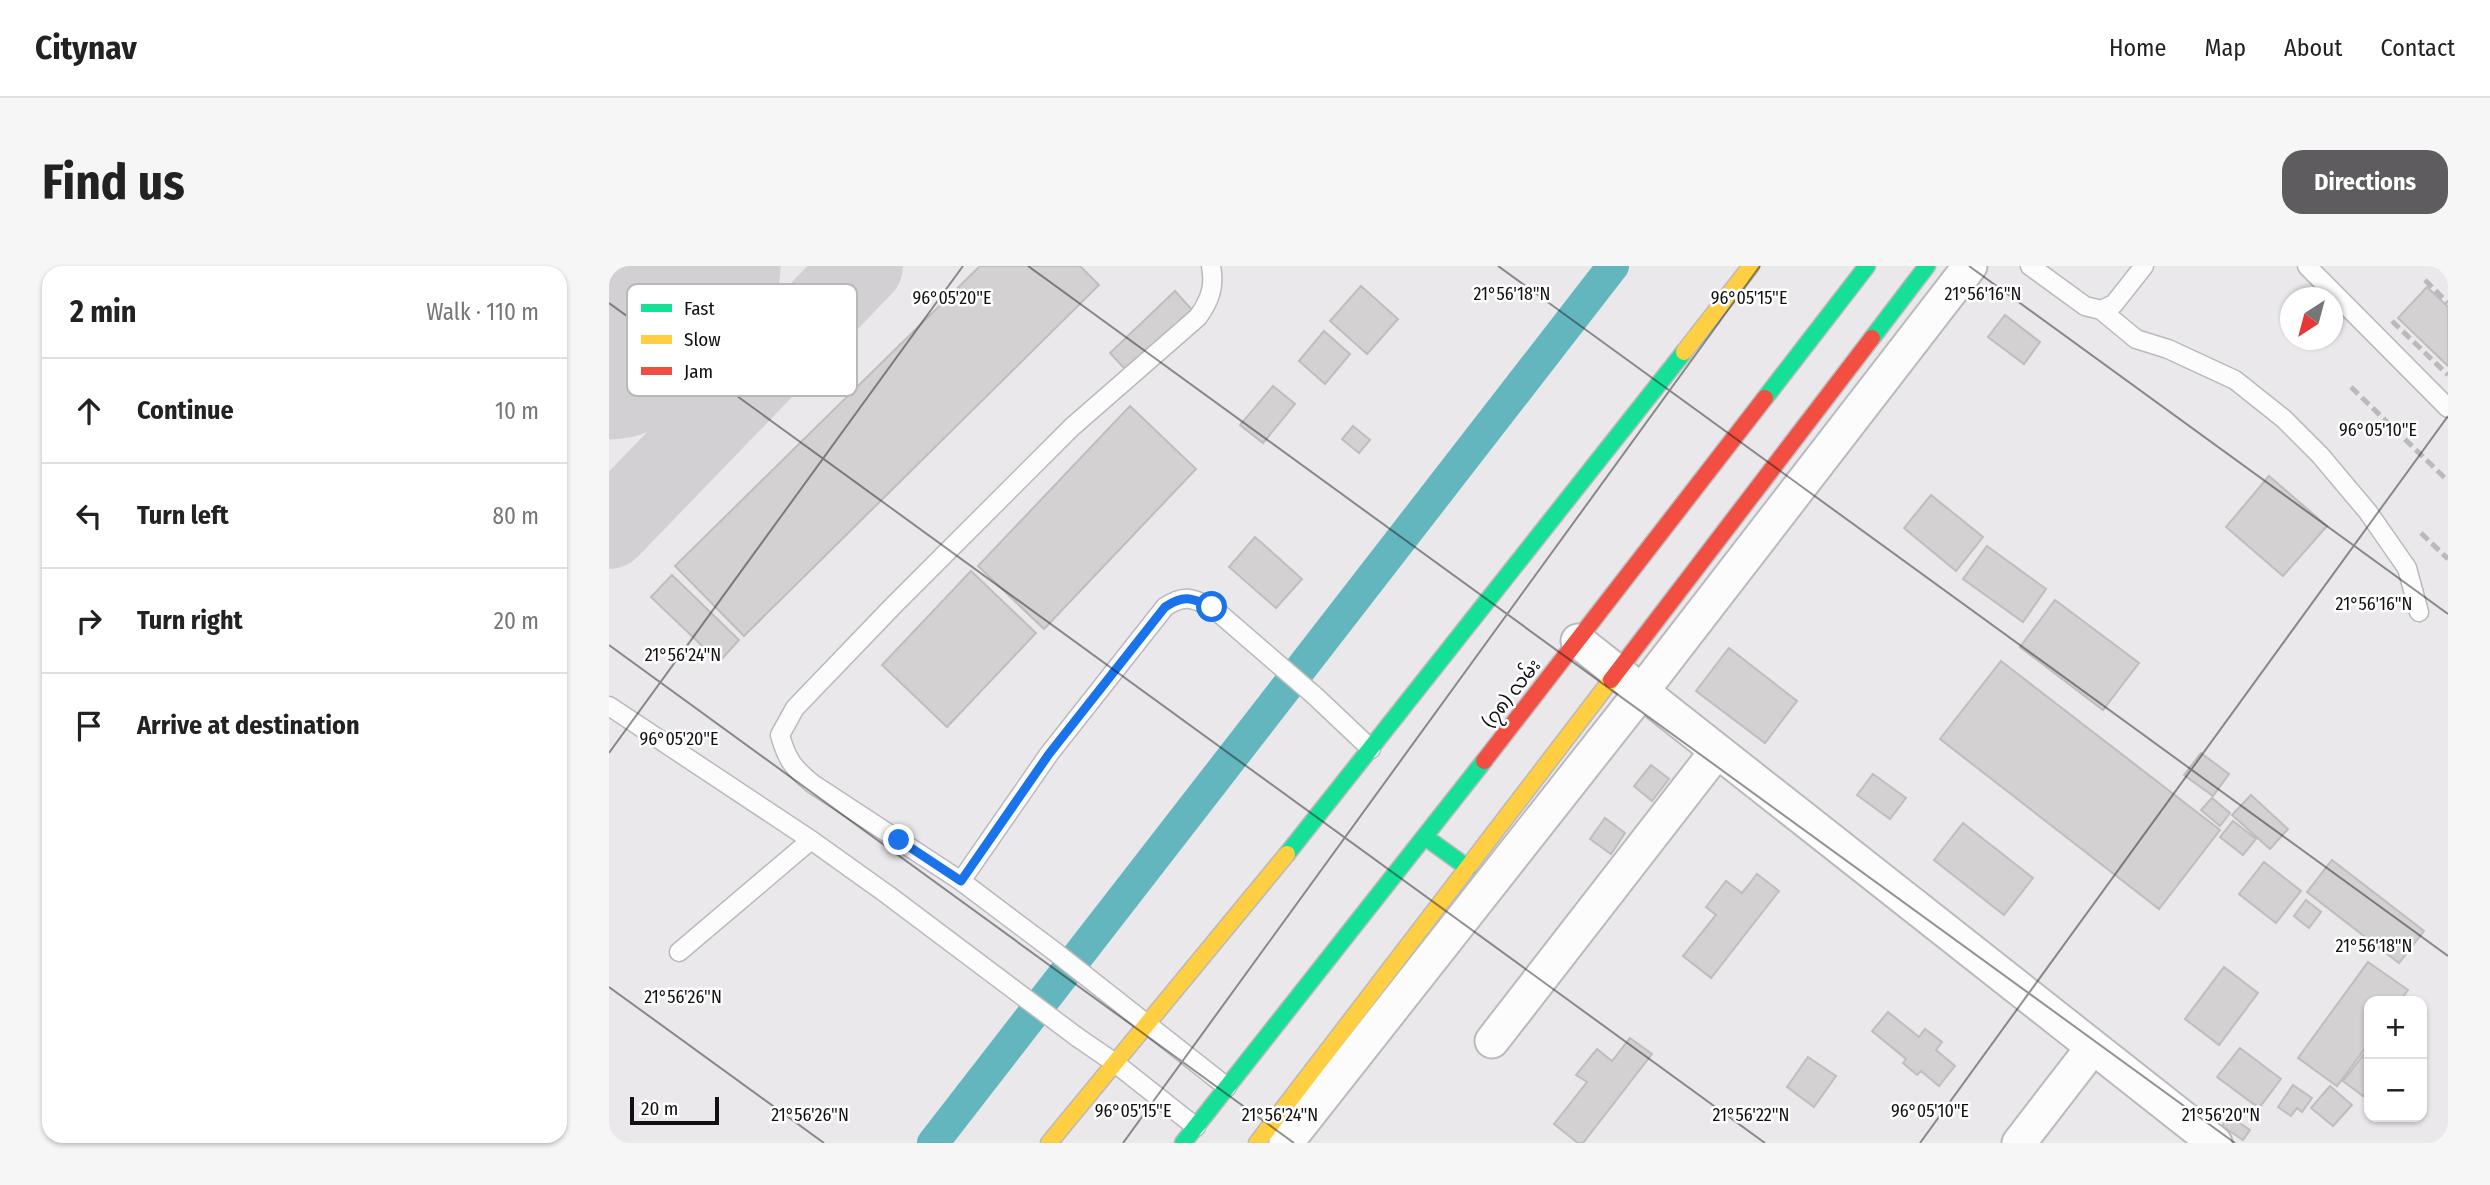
<!DOCTYPE html>
<meta charset="utf-8">
<style>
:root{--surface:#fff;--page:#f6f6f6;--text:#222;--muted:#767676;--line:#e0e0e0;--accent:#5e5c5e}
body{margin:0;font-family:"Fira Sans Condensed","Noto Sans Myanmar",sans-serif;background:var(--page);color:var(--text)}
.controls{position:absolute;right:21px;bottom:21px;display:grid;overflow:hidden;border-radius:14px;box-shadow:0 2px 5px #0004}
.controls button{width:63px;height:63px;display:grid;place-items:center;padding:0;border:0;border-bottom:2px solid var(--line);background:var(--surface);color:var(--text);font:35px sans-serif}
.compass{position:absolute;left:1671px;top:21px;width:63px;height:63px;border-radius:50%;background:var(--surface);box-shadow:0 2px 5px #0004;rotate:216deg}
.scale{position:absolute;left:21px;bottom:18px;width:89px;box-sizing:border-box;padding-left:7px;border:4px solid #121112;border-top:0;font-size:19px;line-height:24px;white-space:nowrap;color:#121112;-webkit-text-stroke:5px #fff;paint-order:stroke}
.stop{position:absolute;width:21px;height:21px;margin:-16px;border:5px solid #1a73e8;border-radius:50%;background:#fff}
.stop.end{background:#1a73e8;border-color:#fff;box-shadow:0 2px 7px #0008}
.list{margin:0;padding:0;list-style:none}
h2{display:flex;justify-content:space-between;align-items:center;height:91px;margin:0;padding:0 28px;font-size:30px}
h2 small{font-size:23px;font-weight:400;color:var(--muted)}
.list li{display:grid;grid-template-columns:46px 1fr auto;gap:21px;align-items:center;box-sizing:border-box;height:105px;padding:0 28px;border-top:2px solid var(--line)}
.list b{display:block;font-size:26px;white-space:nowrap}
.list em{font-size:23px;font-style:normal;color:var(--muted)}
.icon{flex:none;width:38px;height:38px;fill:none;stroke:currentColor;stroke-width:2;stroke-linecap:round;stroke-linejoin:round}
.map{position:relative;flex:none;width:1839px;height:877px;overflow:hidden;border-radius:21px}
header{display:flex;align-items:center;gap:42px;box-sizing:border-box;height:98px;padding:0 35px;background:var(--surface);border-bottom:2px solid var(--line)}
header strong{font-size:33px}
nav{display:flex;gap:38px;margin-inline-start:auto;font-size:24px}
.intro{display:flex;align-items:center;justify-content:space-between;box-sizing:border-box;height:168px;padding:0 42px}
h1{margin:0;font-size:49px}
.button{padding:18px 32px;border-radius:21px;background:var(--accent);color:#fff;font-size:24px;font-weight:700}
main{display:flex;gap:42px;padding:0 42px}
aside{flex:1;background:var(--surface);border-radius:21px;box-shadow:0 2px 5px #0004}
.map>svg:first-child{display:block}
</style>
<header>
<strong>Citynav</strong>
<nav><a>Home</a><a>Map</a><a>About</a><a>Contact</a></nav>
</header>
<div class="intro"><h1>Find us</h1><a class="button">Directions</a></div>
<main>
<aside>
<h2>2 min<small>Walk · 110 m</small></h2>
<ul class="list">
<li><svg class="icon" aria-label="ahead" viewBox="0 0 24 24"><path d="M12 20V5M6 11l6-6 6 6"/></svg><div><b>Continue</b></div><em>10 m</em></li>
<li><svg class="icon" aria-label="left" viewBox="0 0 24 24"><path d="M17 20v-9H6M10 6l-5 5 5 5"/></svg><div><b>Turn left</b></div><em>80 m</em></li>
<li><svg class="icon" aria-label="right" viewBox="0 0 24 24"><path d="M7 20v-9h11M14 6l5 5-5 5"/></svg><div><b>Turn right</b></div><em>20 m</em></li>
<li><svg class="icon" aria-label="arrive" viewBox="0 0 24 24"><path d="M6 21V4h12l-3 4 3 4H6"/></svg><div><b>Arrive at destination</b></div></li>
</ul>
</aside>
<div class="map">
<svg width="1839" height="877" viewBox="0 0 1839 877">
<rect width="100%" height="100%" fill="#eae8eb"/>
<g fill="none" stroke-linecap="round" stroke-linejoin="round">
<!-- canal -->
<path stroke="#63b6be" stroke-width="32" d="M324,877L1004,0"/>
<!-- taxiway -->
<path stroke="#d2d0d3" stroke-width="80" d="M0,263L254,0"/>
<!-- runway -->
<path stroke="#d2d0d3" stroke-width="203" d="M0,72L70,0"/>
</g>
<!-- building -->
<path fill="#d3d1d1" stroke="#bfbdbd" stroke-width="2" d="M371,0H471L490,19L135,370L66,300Z
M752,20L789,53L758,88L721,55Z
M1818,21L1839,41V100L1789,52Z
M566,25L583,44L518,105L501,87Z
M1396,49L1431,76L1415,98L1379,71Z
M715,65L741,88L716,118L690,95Z
M664,120L686,138L654,177L631,159Z
M521,140L587,203L435,363L369,300Z
M744,160L761,174L750,187L733,173Z
M1660,210L1718,260L1674,310L1617,261Z
M1322,229L1374,271L1347,305L1295,262Z
M646,271L693,313L667,342L620,301Z
M1378,280L1437,323L1414,356L1354,313Z
M362,305L427,367L338,461L273,399Z
M63,309L130,374L110,396L42,331Z
M1446,334L1530,397L1494,444L1411,381Z
M1120,382L1188,435L1156,477L1087,425Z
M1392,395L1611,564L1550,643L1331,473Z
M1592,487L1620,508L1604,530L1575,509Z
M1042,499L1060,513L1043,535L1025,520Z
M1264,508L1297,532L1281,553L1248,529Z
M1642,529L1679,563L1661,583L1623,549Z
M1603,532L1621,547L1611,560L1592,544Z
M996,552L1016,567L1002,588L981,573Z
M1624,555L1647,573L1634,589L1611,571Z
M1354,557L1424,612L1395,649L1325,594Z
M1723,594L1815,665L1790,697L1698,626Z
M1655,596L1692,625L1667,657L1630,628Z
M1148,608L1170,625L1102,712L1074,690L1107,649L1097,641L1117,615L1133,627Z
M1697,634L1712,646L1700,662L1685,650Z
M1759,696L1799,724L1791,735H1760V777L1728,820L1689,792Z
M1615,701L1649,727L1610,779L1576,753Z
M1279,746L1310,771L1316,763L1333,776L1327,784L1346,800L1330,820L1312,805L1308,809L1294,797L1297,793L1263,765Z
M1021,772L1043,788L974,877H969L945,858L978,816L967,809L988,783L1003,795Z
M1631,782L1672,813L1650,842L1608,811Z
M1760,782V822L1754,830L1734,815Z
M1199,791L1227,810L1205,841L1178,821Z
M1684,819L1703,832L1693,846L1688,842L1682,850L1669,841Z
M1721,820L1743,839L1724,860L1702,842Z
M1620,850L1641,864L1634,874L1613,860Z"/>
<g fill="none" stroke-linecap="round" stroke-linejoin="round">
<defs>
<path id="lane" d="M602,0C606,21 601,34 589,51L463,161L284,340L186,442L171,469C178,494 184,502 204,518L352,615L445,685L618,821
M1421,0L1476,40L1492,44L1505,38L1535,0
M1698,0L1839,142
M1492,44L1527,73L1559,83L1626,114L1675,153L1711,189L1759,246L1798,302L1810,346
M0,440L202,574L279,629L468,771L506,797L587,861
M352,615L440,488L556,341C575,328 583,332 603,341L706,430L762,483
M70,686L202,574"/>
<path id="street" d="M969,375L1606,877
M883,775L1108,485
M677,877L1033,425L1361,0
M1410,877L1484,781"/>
<path id="fast" d="M1263,72L1318,0
M1156,132L1258,0
M816,571L859,602
M678,588L1075,86
M574,877L875,495"/>
<path id="slow" d="M1075,86L1142,0
M440,877L678,588
M648,877L1002,414"/>
<path id="jam" d="M1002,414L1263,72
M875,495L1156,132"/>
</defs>
<!-- lane casing -->
<use href="#lane" stroke="#bab9bb" stroke-width="21"/>
<!-- street casing -->
<use href="#street" stroke="#bab9bb" stroke-width="37"/>
<!-- fast casing -->
<use href="#fast" stroke="#bab9bb" stroke-width="19"/>
<!-- slow casing -->
<use href="#slow" stroke="#bab9bb" stroke-width="19"/>
<!-- jam casing -->
<use href="#jam" stroke="#bab9bb" stroke-width="19"/>
<!-- lane -->
<use href="#lane" stroke="#fcfcfc" stroke-width="18"/>
<!-- street -->
<use href="#street" stroke="#fcfcfc" stroke-width="33"/>
<!-- fast -->
<use href="#fast" stroke="#16e098" stroke-width="16"/>
<!-- slow -->
<use href="#slow" stroke="#ffcf43" stroke-width="16"/>
<!-- jam -->
<use href="#jam" stroke="#f24e42" stroke-width="16"/>
<!-- rail -->
<path stroke="#bab9bb" stroke-width="5" stroke-dasharray="10 5" stroke-linecap="butt" d="M1816,14L1839,37
M1783,55L1839,109
M1742,121L1839,215
M1812,267L1839,293"/>
</g>
<g fill="none" stroke-linecap="round" stroke-linejoin="round">
<!-- route -->
<path stroke="#1a73e8" stroke-width="9" d="M290,574L352,615L440,488L556,341C575,328 583,332 603,341"/>
</g>
<!-- ticks -->
<path fill="none" stroke="#121112" stroke-width="2" stroke-opacity="0.45" d="M419,0L1626,877M889,0L1839,690M1360,0L1839,348M1830,0L1839,7M0,37L1156,877M0,379L685,877M0,487L354,0M0,721L215,877M514,877L1151,0M1311,877L1839,150"/>
<g text-anchor="middle" stroke-width="5" stroke-linejoin="round" paint-order="stroke">
<!-- street labels -->
<g font-size="19" fill="#121112" stroke="#fff">
<text transform="translate(902 427) rotate(-52)" y="7">(၇၈) လမ်း</text>
</g>
</g>
<!-- legend -->
<rect x="18" y="18" width="230" height="112" rx="10" fill="#fff" stroke="#b8b8b8" stroke-width="2"/>
<rect x="32" y="38" width="31" height="8" fill="#16e098"/>
<rect x="32" y="69" width="31" height="9" fill="#ffcf43"/>
<rect x="32" y="101" width="31" height="8" fill="#f24e42"/>
<g font-size="19" fill="#121112">
<text x="75" y="49">Fast</text>
<text x="75" y="80">Slow</text>
<text x="75" y="112">Jam</text>
</g>
<g font-size="18" text-anchor="middle" fill="#121112" stroke="#fff" stroke-width="5" stroke-linejoin="round" paint-order="stroke">
<text x="903" y="34">21°56'18"N</text>
<text x="1374" y="34">21°56'16"N</text>
<text x="343" y="38">96°05'20"E</text>
<text x="1140" y="38">96°05'15"E</text>
<text x="1769" y="170">96°05'10"E</text>
<text x="1765" y="344">21°56'16"N</text>
<text x="74" y="395">21°56'24"N</text>
<text x="70" y="479">96°05'20"E</text>
<text x="1765" y="686">21°56'18"N</text>
<text x="74" y="737">21°56'26"N</text>
<text x="524" y="851">96°05'15"E</text>
<text x="1321" y="851">96°05'10"E</text>
<text x="201" y="855">21°56'26"N</text>
<text x="671" y="855">21°56'24"N</text>
<text x="1142" y="855">21°56'22"N</text>
<text x="1612" y="855">21°56'20"N</text>
</g>
</svg>
<div class="controls">
<button>+</button>
<button>−</button>
</div>
<svg class="compass" viewBox="-18 -18 36 36"><path d="M0-13l5 13h-10z" fill="#e53935"/><path d="M0 13l5-13h-10z" fill="#767676"/></svg>
<div class="scale">20 m</div>
<div class="stop" style="left:603px;top:341px"></div>
<div class="stop end" style="left:290px;top:574px"></div>
</div>
</main>
